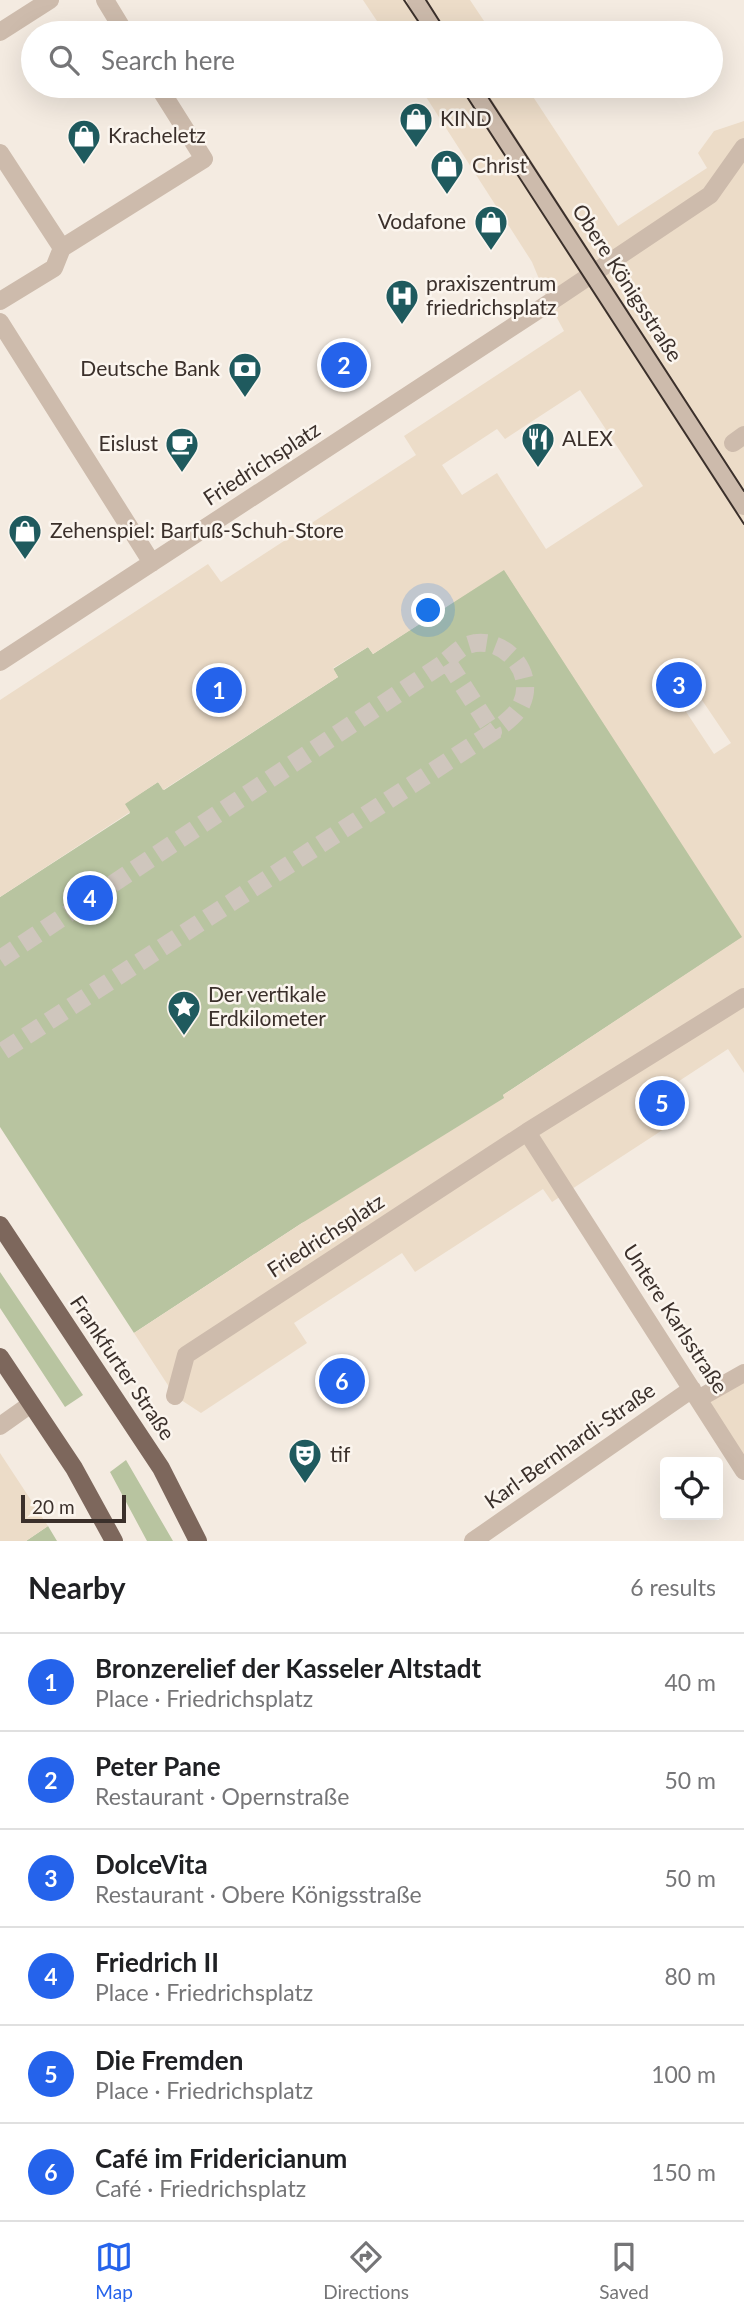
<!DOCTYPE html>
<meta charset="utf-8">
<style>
:root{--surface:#fff;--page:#f2f2f2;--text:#202124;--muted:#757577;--line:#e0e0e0;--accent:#2563eb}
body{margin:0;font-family:Lato,sans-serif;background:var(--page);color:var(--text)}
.controls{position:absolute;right:21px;bottom:21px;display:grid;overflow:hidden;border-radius:7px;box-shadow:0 7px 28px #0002}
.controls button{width:63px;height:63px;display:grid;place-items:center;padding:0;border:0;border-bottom:2px solid var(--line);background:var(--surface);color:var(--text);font:35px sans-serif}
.scale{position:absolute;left:21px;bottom:18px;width:105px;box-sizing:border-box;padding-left:7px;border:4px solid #3b302b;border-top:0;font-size:19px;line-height:24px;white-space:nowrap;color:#3b302b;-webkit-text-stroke:5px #fbf5ee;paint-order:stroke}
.you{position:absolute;left:429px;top:611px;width:24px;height:24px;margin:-18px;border:5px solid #fff;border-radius:50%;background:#1a73e8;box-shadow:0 0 0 10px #1a73e833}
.badge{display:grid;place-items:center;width:46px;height:46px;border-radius:50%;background:var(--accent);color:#fff;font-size:23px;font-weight:700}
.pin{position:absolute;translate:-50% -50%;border:4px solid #fff;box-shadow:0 2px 7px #0006}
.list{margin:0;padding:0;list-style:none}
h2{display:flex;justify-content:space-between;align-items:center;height:91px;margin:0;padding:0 28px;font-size:30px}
h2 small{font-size:23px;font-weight:400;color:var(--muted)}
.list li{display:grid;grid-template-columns:46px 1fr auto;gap:21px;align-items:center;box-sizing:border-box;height:98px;padding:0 28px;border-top:2px solid var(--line)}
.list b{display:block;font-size:26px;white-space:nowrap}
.list p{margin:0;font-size:23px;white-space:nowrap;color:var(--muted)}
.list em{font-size:23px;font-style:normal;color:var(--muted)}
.icon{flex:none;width:38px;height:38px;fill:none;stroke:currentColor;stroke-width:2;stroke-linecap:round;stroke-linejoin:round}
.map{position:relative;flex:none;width:744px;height:1541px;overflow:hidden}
.search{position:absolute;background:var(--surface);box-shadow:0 7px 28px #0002;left:21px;right:21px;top:21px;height:77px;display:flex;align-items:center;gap:18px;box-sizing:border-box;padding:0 24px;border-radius:38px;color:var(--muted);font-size:26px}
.sheet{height:679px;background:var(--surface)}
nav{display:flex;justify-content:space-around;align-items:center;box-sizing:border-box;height:98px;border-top:2px solid var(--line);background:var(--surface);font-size:19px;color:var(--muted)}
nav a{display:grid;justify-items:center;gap:4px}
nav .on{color:var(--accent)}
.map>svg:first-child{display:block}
</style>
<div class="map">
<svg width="744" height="1541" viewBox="0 0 744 1541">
<rect width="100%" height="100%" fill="#f4ebe1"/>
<!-- grass -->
<path fill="#b8c4a0" d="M504,569L743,937L503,1095L527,1132L302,1223L134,1333L0,1127V897L130,813L124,804L158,782L164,790L338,677L333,669L368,647L373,654Z
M0,1272L83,1395L65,1407L0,1308Z
M126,1460L173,1541H147L110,1472Z
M48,1526L57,1541H26Z"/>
<!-- plaza -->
<path fill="#ecdcc8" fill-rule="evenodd" d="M363,0H470L492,33H385Z
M419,86H526L618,226L707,168L698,153L714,131L744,121V1073L728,1049L647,1102L664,1129L552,1202L543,1189L415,1272L402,1253L294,1323L307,1343L201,1413L175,1396L134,1333L302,1223L504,1098L503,1095L742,937L504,570L373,654L368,647L333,668L338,677L163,790L158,782L125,804L130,812L0,897V700L208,564L221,582L416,455L404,436L564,331L549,303L532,262ZM580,390L643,486L546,549L497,473L462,495L442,465L497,429L505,439ZM681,669L731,743L714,754L665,680Z
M744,1379V1471L701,1403Z
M0,1453L48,1526L26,1541H0Z"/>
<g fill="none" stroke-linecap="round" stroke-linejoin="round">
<!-- minor-tunnel -->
<path stroke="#cfc6bd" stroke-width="18" stroke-dasharray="18 9" stroke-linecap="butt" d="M447,660C452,656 459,649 465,646C500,631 538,671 521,705C516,716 502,725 493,732
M0,959L447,661L493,732L0,1053"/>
<!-- minor -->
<path stroke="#cdbbac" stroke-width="18" d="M105,0L125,33
M416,0L437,33
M0,32L50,0
M472,86L744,506
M0,153L62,248L54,268L0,301
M62,248L204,159L158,86
M0,322L152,563
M733,443L744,435
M0,662L549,303L710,195L744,147
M527,1132L744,1471
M175,1396L186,1355L527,1132L744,997
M698,1399L744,1373
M0,1426L31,1404
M473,1541L692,1389"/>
<!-- major -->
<path stroke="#7d675c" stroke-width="18" d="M0,1225L161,1468L198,1541
M0,1357L74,1468L114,1541"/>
<!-- tram -->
<path stroke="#3b302b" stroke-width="2" d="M404,0L426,33
M426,0L447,33
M460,86L744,524
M481,86L744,491"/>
</g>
<!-- icons -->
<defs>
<symbol id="shop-pin" viewBox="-11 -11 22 30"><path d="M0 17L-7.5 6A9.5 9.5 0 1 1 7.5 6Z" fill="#1f5a5e" stroke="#fbf5ee"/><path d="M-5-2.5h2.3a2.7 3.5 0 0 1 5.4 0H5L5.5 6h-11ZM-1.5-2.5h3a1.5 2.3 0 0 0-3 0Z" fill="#fff"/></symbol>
<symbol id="hospital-pin" viewBox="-11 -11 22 30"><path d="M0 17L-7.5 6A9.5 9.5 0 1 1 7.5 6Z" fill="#1f5a5e" stroke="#fbf5ee"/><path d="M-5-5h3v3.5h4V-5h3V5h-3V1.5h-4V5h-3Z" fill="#fff"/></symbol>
<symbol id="bank-pin" viewBox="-11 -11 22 30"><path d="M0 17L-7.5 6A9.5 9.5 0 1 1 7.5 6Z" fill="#1f5a5e" stroke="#fbf5ee"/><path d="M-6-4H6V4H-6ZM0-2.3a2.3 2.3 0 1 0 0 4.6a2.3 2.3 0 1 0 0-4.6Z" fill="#fff"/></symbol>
<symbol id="restaurant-pin" viewBox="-11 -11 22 30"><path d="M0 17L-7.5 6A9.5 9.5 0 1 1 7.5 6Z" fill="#1f5a5e" stroke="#fbf5ee"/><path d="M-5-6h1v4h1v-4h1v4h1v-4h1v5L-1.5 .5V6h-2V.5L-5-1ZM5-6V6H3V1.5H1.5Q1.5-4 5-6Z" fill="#fff"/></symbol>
<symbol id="cafe-pin" viewBox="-11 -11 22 30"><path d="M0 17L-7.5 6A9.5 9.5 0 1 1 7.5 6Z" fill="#1f5a5e" stroke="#fbf5ee"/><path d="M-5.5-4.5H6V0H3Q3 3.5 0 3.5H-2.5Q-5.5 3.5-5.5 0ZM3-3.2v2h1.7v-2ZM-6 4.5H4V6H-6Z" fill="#fff"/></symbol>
<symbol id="sight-pin" viewBox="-11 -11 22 30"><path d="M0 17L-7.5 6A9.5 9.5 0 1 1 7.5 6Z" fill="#1f5a5e" stroke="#fbf5ee"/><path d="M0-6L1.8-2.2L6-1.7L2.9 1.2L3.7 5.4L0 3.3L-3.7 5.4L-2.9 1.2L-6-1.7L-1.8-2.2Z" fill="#fff"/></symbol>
<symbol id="theatre-pin" viewBox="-11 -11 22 30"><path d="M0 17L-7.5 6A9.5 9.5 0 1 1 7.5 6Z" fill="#1f5a5e" stroke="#fbf5ee"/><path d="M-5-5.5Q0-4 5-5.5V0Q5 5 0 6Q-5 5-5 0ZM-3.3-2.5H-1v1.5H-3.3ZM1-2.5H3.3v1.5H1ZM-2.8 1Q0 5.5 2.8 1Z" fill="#fff"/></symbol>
</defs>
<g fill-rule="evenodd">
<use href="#shop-pin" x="397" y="100" width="38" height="52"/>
<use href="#shop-pin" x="65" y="117" width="38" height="52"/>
<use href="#shop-pin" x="428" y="147" width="38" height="52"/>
<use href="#shop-pin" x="472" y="203" width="38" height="52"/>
<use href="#hospital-pin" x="383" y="277" width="38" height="52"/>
<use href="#bank-pin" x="226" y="350" width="38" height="52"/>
<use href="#restaurant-pin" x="519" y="420" width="38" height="52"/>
<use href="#cafe-pin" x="163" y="425" width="38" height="52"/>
<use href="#shop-pin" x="6" y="512" width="38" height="52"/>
<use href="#sight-pin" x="165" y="988" width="38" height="52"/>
<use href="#theatre-pin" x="286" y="1436" width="38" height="52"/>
</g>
<g text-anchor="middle" stroke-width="5" stroke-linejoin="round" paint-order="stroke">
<!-- poi labels -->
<g font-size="21" fill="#3b302b" stroke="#fbf5ee" text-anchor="start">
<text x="440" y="126">KIND</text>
<text x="108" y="143">Kracheletz</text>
<text x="472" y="173">Christ</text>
<text x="466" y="229" text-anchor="end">Vodafone</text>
<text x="426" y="291">praxiszentrum<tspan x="426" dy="24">friedrichsplatz</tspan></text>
<text x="220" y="376" text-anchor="end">Deutsche Bank</text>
<text x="562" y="446">ALEX</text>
<text x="158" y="451" text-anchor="end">Eislust</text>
<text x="50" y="538">Zehenspiel: Barfuß-Schuh-Store</text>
<text x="208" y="1002">Der vertikale<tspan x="208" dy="24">Erdkilometer</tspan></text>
<text x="330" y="1462">tif</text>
</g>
<!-- street labels -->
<g font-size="21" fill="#3b302b" stroke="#fbf5ee">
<text transform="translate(627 283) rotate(57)" y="7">Obere Königsstraße</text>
<text transform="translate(262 464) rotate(-33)" y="7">Friedrichsplatz</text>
<text transform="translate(326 1236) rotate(-33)" y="7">Friedrichsplatz</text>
<text transform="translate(675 1319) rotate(57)" y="7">Untere Karlsstraße</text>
<text transform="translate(122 1368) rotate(56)" y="7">Frankfurter Straße</text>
<text transform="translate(570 1446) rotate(-35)" y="7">Karl-Bernhardi-Straße</text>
</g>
</g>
</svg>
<div class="controls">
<button><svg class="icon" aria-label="locate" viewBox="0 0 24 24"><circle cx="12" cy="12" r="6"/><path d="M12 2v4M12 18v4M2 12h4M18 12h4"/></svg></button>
</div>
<div class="scale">20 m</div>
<div class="you"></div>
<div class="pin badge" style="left:219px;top:690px">1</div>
<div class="pin badge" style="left:344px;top:365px">2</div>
<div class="pin badge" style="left:679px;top:685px">3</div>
<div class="pin badge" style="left:90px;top:898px">4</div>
<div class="pin badge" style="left:662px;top:1103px">5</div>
<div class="pin badge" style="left:342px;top:1381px">6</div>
<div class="search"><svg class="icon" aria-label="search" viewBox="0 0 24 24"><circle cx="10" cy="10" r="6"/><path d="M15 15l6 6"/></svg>Search here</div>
</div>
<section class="sheet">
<h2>Nearby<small>6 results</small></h2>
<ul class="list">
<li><span class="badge">1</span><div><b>Bronzerelief der Kasseler Altstadt</b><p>Place · Friedrichsplatz</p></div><em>40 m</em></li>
<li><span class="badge">2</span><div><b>Peter Pane</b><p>Restaurant · Opernstraße</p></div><em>50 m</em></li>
<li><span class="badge">3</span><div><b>DolceVita</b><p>Restaurant · Obere Königsstraße</p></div><em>50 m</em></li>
<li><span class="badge">4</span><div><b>Friedrich II</b><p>Place · Friedrichsplatz</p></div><em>80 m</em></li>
<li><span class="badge">5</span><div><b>Die Fremden</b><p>Place · Friedrichsplatz</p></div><em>100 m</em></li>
<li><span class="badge">6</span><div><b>Café im Fridericianum</b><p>Café · Friedrichsplatz</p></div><em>150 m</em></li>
</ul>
</section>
<nav>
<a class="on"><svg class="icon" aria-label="map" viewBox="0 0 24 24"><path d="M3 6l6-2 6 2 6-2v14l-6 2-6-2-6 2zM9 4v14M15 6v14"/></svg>Map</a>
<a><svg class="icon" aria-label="directions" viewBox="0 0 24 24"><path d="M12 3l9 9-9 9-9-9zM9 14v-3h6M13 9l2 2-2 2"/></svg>Directions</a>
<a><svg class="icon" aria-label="saved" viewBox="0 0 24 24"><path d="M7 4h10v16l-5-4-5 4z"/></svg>Saved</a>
</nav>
